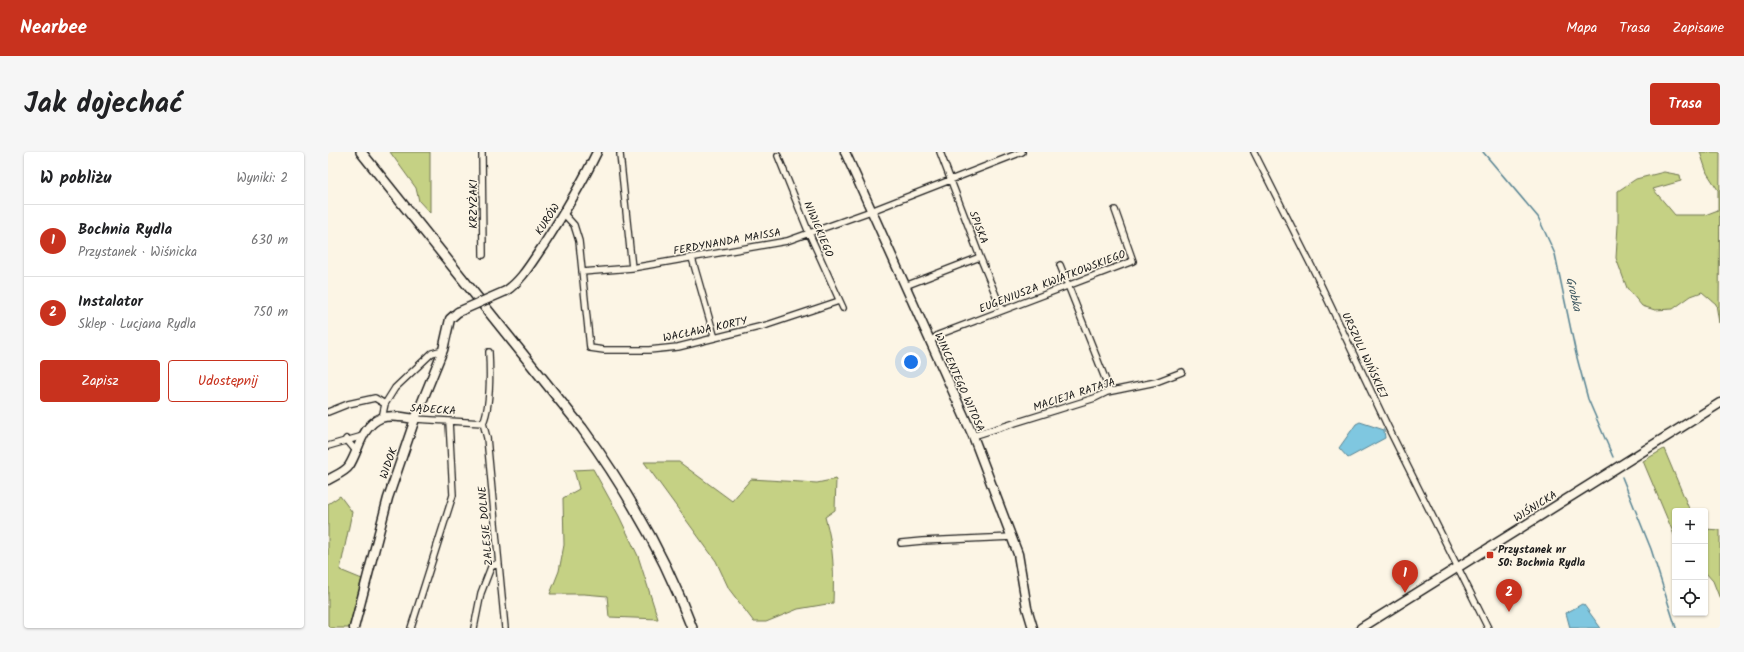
<!DOCTYPE html>
<html lang="pl">
<meta charset="utf-8">
<style>
:root{--surface:#fff;--page:#f6f6f6;--text:#202124;--muted:#757577;--line:#e0e0e0;--accent:#c8321e}
body{margin:0;font-family:Kalam,sans-serif;background:var(--page);color:var(--text)}
.controls{position:absolute;right:12px;bottom:12px;display:grid;overflow:hidden;border-radius:4px;box-shadow:0 1px 3px #0004}
.controls button{width:36px;height:36px;display:grid;place-items:center;padding:0;border:0;border-bottom:1px solid var(--line);background:var(--surface);color:var(--text);font:20px sans-serif}
.you{position:absolute;left:583px;top:210px;width:14px;height:14px;margin:-10px;border:3px solid #fff;border-radius:50%;background:#1a73e8;box-shadow:0 0 0 6px #1a73e833}
.badge{display:grid;place-items:center;width:26px;height:26px;border-radius:50%;background:var(--accent);color:#fff;font-size:13px;font-weight:700}
.pin{position:absolute;translate:-50% -33px;filter:drop-shadow(0 1px 2px #0008)}
.pin::after{content:'';position:absolute;top:21px;width:14px;height:12px;background:inherit;clip-path:polygon(0 0,100% 0,50% 100%)}
.list{margin:0;padding:0;list-style:none}
h2{display:flex;justify-content:space-between;align-items:center;height:52px;margin:0;padding:0 16px;font-size:17px}
h2 small{font-size:13px;font-weight:400;color:var(--muted)}
.list li{display:grid;grid-template-columns:26px 1fr auto;gap:12px;align-items:center;box-sizing:border-box;height:72px;padding:0 16px;border-top:1px solid var(--line)}
.list b{display:block;font-size:15px;white-space:nowrap}
.list p{margin:0;font-size:13px;white-space:nowrap;color:var(--muted)}
.list em{font-size:13px;font-style:normal;color:var(--muted)}
.actions{display:flex;gap:8px;padding:12px 16px}
.actions a{flex:1;padding:9px 0;border:1px solid var(--accent);border-radius:4px;text-align:center;font-size:14px;color:var(--accent)}
.actions .main{background:var(--accent);color:#fff}
.icon{flex:none;width:22px;height:22px;fill:none;stroke:currentColor;stroke-width:2;stroke-linecap:round;stroke-linejoin:round}
.map{position:relative;flex:none;width:1392px;height:476px;overflow:hidden;border-radius:4px}
header{display:flex;align-items:center;gap:24px;box-sizing:border-box;height:56px;padding:0 20px;background:var(--accent);color:#fff}
header strong{font-size:19px}
nav{display:flex;gap:22px;margin-inline-start:auto;font-size:14px}
.intro{display:flex;align-items:center;justify-content:space-between;box-sizing:border-box;height:96px;padding:0 24px}
h1{margin:0;font-size:28px}
.button{padding:10px 18px;border-radius:4px;background:var(--accent);color:#fff;font-size:14px;font-weight:700}
main{display:flex;gap:24px;padding:0 24px}
aside{flex:1;background:var(--surface);border-radius:4px;box-shadow:0 1px 3px #0004}
.map>svg:first-child{display:block}
</style>
<header>
<strong>Nearbee</strong>
<nav><a>Mapa</a><a>Trasa</a><a>Zapisane</a></nav>
</header>
<div class="intro"><h1>Jak dojechać</h1><a class="button">Trasa</a></div>
<main>
<aside>
<h2>W pobliżu<small>Wyniki: 2</small></h2>
<ul class="list">
<li><span class="badge">1</span><div><b>Bochnia Rydla</b><p>Przystanek · Wiśnicka</p></div><em>630 m</em></li>
<li><span class="badge">2</span><div><b>Instalator</b><p>Sklep · Lucjana Rydla</p></div><em>750 m</em></li>
</ul>
<div class="actions"><a class="main">Zapisz</a><a>Udostępnij</a></div>
</aside>
<div class="map">
<svg width="1392" height="476" viewBox="0 0 1392 476">
<rect width="100%" height="100%" fill="#fcf5e5"/>
<filter id="ink" filterUnits="userSpaceOnUse"><feTurbulence type="fractalNoise" baseFrequency=".025" numOctaves="2"/><feDisplacementMap in="SourceGraphic" scale="8" xChannelSelector="R" yChannelSelector="G"/><feConvolveMatrix kernelMatrix="1 2 1 2 8 2 1 2 1" color-interpolation-filters="sRGB"/></filter>
<g filter="url(#ink)">
<!-- green -->
<path fill="#c5d184" stroke="#707650" d="M62,0H102V61L91,49L88,36Z
M1372,0H1392L1391,171L1388,152L1374,140L1363,144L1345,157L1327,158L1314,154L1299,136L1288,106L1290,73V39L1308,27L1336,20L1352,23L1353,29L1325,37L1347,63H1377L1390,58V38L1379,21Z
M1336,297L1362,359H1347V385L1315,309Z
M316,310H351L404,349L423,327L489,331L508,327L507,358L497,365C506,396 506,420 505,451L470,457L438,470H426L401,437L388,409Z
M265,317L291,364L310,404L330,467L281,465L279,444L256,442H222L231,419L236,393L235,346L251,337L246,318Z
M12,344L24,360L12,418L34,427L21,476H0V352Z
M1377,377L1392,378V447L1385,429L1377,420Z"/>
<!-- water -->
<path fill="#7fc7e0" stroke="#578392" d="M1032,270L1056,278L1057,286L1020,306L1011,296L1028,272Z
M1254,452L1256,453L1272,475L1271,476H1242L1238,461Z"/>
<g fill="none" stroke-linecap="round" stroke-linejoin="round">
<!-- stream -->
<path stroke="#578392" stroke-width="1.5" d="M1155,0L1210,65L1227,102L1248,202L1260,247L1285,305
M1294,325L1323,397L1348,476"/>
<defs>
<path id="street" d="M154,0L155,103
M612,0L652,105L674,158
M926,0L989,125L1059,273L1160,476
M292,2L304,116
M450,4L481,81L515,156
M236,62L246,73L251,89L262,196L276,198H321L350,195L439,173L511,149
M364,106L386,183L383,186
M732,113L782,239
M254,120L304,116L459,89L543,59L694,0
M577,134L652,105
M602,190L610,183L805,109L787,58
M0,260L20,252L47,246L57,252
M54,266L57,252L67,236L104,201L115,198
M87,267L155,271
M155,271L159,286L177,476
M155,271C163,253 162,220 161,200
M645,284L767,246L779,240L828,230L854,220
M18,287L28,299
M0,294L35,284
M573,391L594,389L684,385
M83,476L125,343L121,269
M146,476L153,441L163,415L170,411"/>
<path id="secondary" d="M517,0L645,284L690,402L699,456L705,476
M178,139C194,128 203,111 215,94C235,63 253,33 269,0
M0,328C6,324 17,320 21,314C31,299 33,274 53,266C63,262 78,266 87,267
M26,476L60,346L87,267L115,198L122,167L130,160
M1033,476L1392,251"/>
<path id="primary" d="M33,0L254,276C299,338 337,404 364,476"/>
</defs>
<!-- street casing -->
<use href="#street" stroke="#1c1c1c" stroke-width="8"/>
<!-- secondary casing -->
<use href="#secondary" stroke="#1c1c1c" stroke-width="11"/>
<!-- primary casing -->
<use href="#primary" stroke="#1c1c1c" stroke-width="12"/>
<!-- street -->
<use href="#street" stroke="#fcf5e5" stroke-width="5.5"/>
<!-- secondary -->
<use href="#secondary" stroke="#fcf5e5" stroke-width="8"/>
<!-- primary -->
<use href="#primary" stroke="#fcf5e5" stroke-width="9"/>
<defs>
<path id="secondary-bridge" d="M130,160L178,139"/>
</defs>
<!-- secondary-bridge casing -->
<use href="#secondary-bridge" stroke="#1c1c1c" stroke-width="11" stroke-linecap="butt"/>
<!-- secondary-bridge -->
<use href="#secondary-bridge" stroke="#fcf5e5" stroke-width="8"/>
</g>
</g>
<!-- markers -->
<rect fill="#c8321e" stroke="#fcf5e5" stroke-width="1.5" x="1158" y="399" width="8" height="8" rx="2"/>
<g text-anchor="middle" stroke-width="3" stroke-linejoin="round" paint-order="stroke">
<!-- street labels -->
<g font-size="11" fill="#1c1c1c" stroke="#fcf5e5">
<text transform="translate(145 52) rotate(-90)" y="4">KRZYŻAKI</text>
<text transform="translate(219 67) rotate(-57)" y="4">KURÓW</text>
<text transform="translate(651 75) rotate(69)" y="4">SPISKA</text>
<text transform="translate(491 77) rotate(67)" y="4">NIWICKIEGO</text>
<text transform="translate(399 89) rotate(-10)" y="4">FERDYNANDA MAISSA</text>
<text transform="translate(724 129) rotate(-21)" y="4">EUGENIUSZA KWIATKOWSKIEGO</text>
<text transform="translate(377 177) rotate(-12)" y="4">WACŁAWA KORTY</text>
<text transform="translate(1037 203) rotate(65)" y="4">URSZULI WIŃSKIEJ</text>
<text transform="translate(632 230) rotate(66)" y="4">WINCENTEGO WITOSA</text>
<text transform="translate(746 242) rotate(-18)" y="4">MACIEJA RATAJA</text>
<text transform="translate(105 257) rotate(4)" y="4">SĄDECKA</text>
<text transform="translate(60 311) rotate(-71)" y="4">WIDOK</text>
<text transform="translate(1207 354) rotate(-32)" y="4">WIŚNICKA</text>
<text transform="translate(157 374) rotate(-95)" y="4">ZALESIE DOLNE</text>
</g>
<!-- poi labels -->
<g font-size="11" font-weight="bold" fill="#1c1c1c" stroke="#fcf5e5" text-anchor="start">
<text x="1170" y="401">Przystanek nr<tspan x="1170" dy="13">50: Bochnia Rydla</tspan></text>
</g>
<!-- water labels -->
<g font-size="12" font-style="italic" fill="#3f5861" stroke="#fcf5e5">
<text transform="translate(1246 142) rotate(77)" y="4">Grobka</text>
</g>
</g>
</svg>
<div class="controls">
<button>+</button>
<button>−</button>
<button><svg class="icon" aria-label="locate" viewBox="0 0 24 24"><circle cx="12" cy="12" r="6"/><path d="M12 2v4M12 18v4M2 12h4M18 12h4"/></svg></button>
</div>
<div class="you"></div>
<div class="pin badge" style="left:1077px;top:441px">1</div>
<div class="pin badge" style="left:1181px;top:460px">2</div>
</div>
</main>
